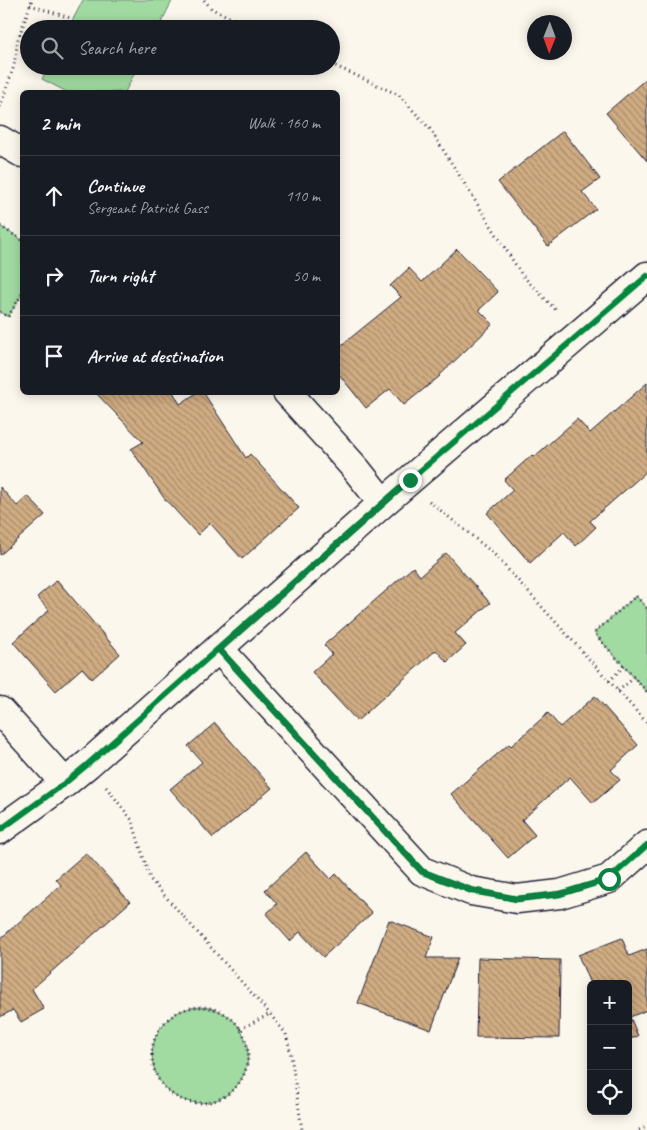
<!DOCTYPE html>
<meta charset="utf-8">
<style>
:root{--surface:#171b24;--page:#242831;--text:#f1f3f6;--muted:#9ea1a6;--line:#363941}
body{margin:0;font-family:Caveat,sans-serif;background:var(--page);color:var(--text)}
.controls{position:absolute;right:15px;bottom:15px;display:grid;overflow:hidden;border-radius:8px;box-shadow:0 2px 12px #0003}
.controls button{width:45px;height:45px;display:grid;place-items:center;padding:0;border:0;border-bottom:1px solid var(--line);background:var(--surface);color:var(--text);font:25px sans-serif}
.compass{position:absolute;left:527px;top:15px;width:45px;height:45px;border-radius:50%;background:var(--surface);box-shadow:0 2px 12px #0003;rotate:181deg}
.stop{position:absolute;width:15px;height:15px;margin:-11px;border:4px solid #0b8043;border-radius:50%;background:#fff}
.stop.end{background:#0b8043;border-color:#fff;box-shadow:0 1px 5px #0008}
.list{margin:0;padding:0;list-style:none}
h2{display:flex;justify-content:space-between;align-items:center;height:65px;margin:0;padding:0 20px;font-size:21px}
h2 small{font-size:16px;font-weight:400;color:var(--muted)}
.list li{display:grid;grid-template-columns:32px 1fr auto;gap:15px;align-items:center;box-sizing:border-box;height:80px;padding:0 20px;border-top:1px solid var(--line)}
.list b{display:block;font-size:19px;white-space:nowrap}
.list p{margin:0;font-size:16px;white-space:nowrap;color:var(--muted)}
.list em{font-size:16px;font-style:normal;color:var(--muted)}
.icon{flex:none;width:28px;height:28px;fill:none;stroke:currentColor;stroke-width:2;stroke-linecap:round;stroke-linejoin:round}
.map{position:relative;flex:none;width:647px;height:1130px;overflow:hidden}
.search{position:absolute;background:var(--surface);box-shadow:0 2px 12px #0003;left:20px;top:20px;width:320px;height:55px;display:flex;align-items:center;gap:12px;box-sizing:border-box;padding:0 18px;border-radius:28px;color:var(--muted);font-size:19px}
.panel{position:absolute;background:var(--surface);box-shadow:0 2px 12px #0003;left:20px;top:90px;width:320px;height:305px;border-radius:8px}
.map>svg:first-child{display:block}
</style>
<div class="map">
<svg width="647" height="1130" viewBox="0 0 647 1130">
<defs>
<pattern id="building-back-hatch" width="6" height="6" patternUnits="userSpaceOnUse" patternTransform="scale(1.25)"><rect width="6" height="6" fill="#d0ac82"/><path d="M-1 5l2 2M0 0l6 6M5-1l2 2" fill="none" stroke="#a88c6c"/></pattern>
</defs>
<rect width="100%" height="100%" fill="#fbf7ec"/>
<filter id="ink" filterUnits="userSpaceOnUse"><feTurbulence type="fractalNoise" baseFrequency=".02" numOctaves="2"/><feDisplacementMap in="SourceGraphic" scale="10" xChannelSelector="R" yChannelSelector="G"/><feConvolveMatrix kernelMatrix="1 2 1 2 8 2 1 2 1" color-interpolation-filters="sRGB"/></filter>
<g filter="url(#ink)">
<!-- park -->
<path fill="#a1dba1" stroke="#627e6e" d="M83,0H170L172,1L158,29H68Z
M49,66H138L125,92H67L42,79Z
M0,226L22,240V294L8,317L0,312Z
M636,596L647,608V692L594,633Z
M152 1055a48 48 0 1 1 96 0a48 48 0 1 1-96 0Z"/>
<!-- building -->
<path fill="url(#building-back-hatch)" stroke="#22223b" d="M647,78V161L606,113Z
M563,131L600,179L582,192L596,209L548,246L498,182Z
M457,249L498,292L479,310L493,324L440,375V376L404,405L390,389L366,408L338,373V348L401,297L390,286L409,268L422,282Z
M647,383V471L590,521L596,527L576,546L564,532L530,563L487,513L513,490L504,480L532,455L534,457L577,419L590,433Z
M95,392H173L180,404L198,392H203L246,458L250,454L299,508L242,559L210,523L198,535L164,498L131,449L143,442Z
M0,487L17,506L28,496L45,515L0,555Z
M446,553L490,603L455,633L466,645L447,662L436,650L357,721L312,672L332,654L324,645L413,567L420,576Z
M57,580L120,654L92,679L82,668L56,691L13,642L49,610L37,597Z
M595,696L638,745L611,770L620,780L593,803L570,777L522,820L535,835L508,858L451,794L509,744L511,746L548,713L560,727Z
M215,723L272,788L213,838L170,789L202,762L188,746Z
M306,852L331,879L336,874L372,913L323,957L300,932L290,941L266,914L277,904L265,890Z
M86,853L130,902L32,989L44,1009L21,1022L13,1010L0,1017V939L61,885L56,879Z
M389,920L434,937L426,958H458L431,1030L358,1003Z
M622,938L629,956L647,949V1010L630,1017L638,1036L628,1040V984H591V986L578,955Z
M478,958L560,960L559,1038L476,1037Z"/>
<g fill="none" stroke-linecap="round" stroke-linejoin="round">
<defs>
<path id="minor" d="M0,140L22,153
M287,392L356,469L383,503
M219,649L422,871L471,891L517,899L560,894L609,879L647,845
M0,711L65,783
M0,830L65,783L88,764L383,503L647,276"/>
</defs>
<!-- minor casing -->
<use href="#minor" stroke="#22223b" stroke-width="31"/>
<!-- path -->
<path stroke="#22223b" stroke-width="3" stroke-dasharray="1 4" stroke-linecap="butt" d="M204,0L212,9L255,29
M30,5L73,19
M331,64L399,95L430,129L522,275L558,312
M0,107L14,66L18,39L32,0
M0,226L22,240
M0,312L8,317L22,294
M429,501L493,553L647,723
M647,608L636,596L594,633L647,692
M609,681L624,666
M618,691L634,678
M106,787L132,820L150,879L270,1014L286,1034L291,1055L302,1130
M152 1055a48 48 0 1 1 96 0a48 48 0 1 1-96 0Z
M240,1029L270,1014
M639,1130L647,1127"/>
<!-- minor -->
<use href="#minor" stroke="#fbf7ec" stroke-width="28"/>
<defs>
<path id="cycleway" d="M219,649L422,871L471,891L517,899L560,894L609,879L647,845
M0,830L65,783L88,764L383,503L647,276"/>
</defs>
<!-- cycleway casing -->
<use href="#cycleway" stroke="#fbf7ec" stroke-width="9"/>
<!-- cycleway -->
<use href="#cycleway" stroke="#00873e" stroke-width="6"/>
</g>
</g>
<g fill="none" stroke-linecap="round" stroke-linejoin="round" filter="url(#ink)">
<!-- route -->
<path stroke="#0b8043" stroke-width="6" d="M410,480L219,650L422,872L472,890L517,899L560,894L609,879"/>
</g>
</svg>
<div class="controls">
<button>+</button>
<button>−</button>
<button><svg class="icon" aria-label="locate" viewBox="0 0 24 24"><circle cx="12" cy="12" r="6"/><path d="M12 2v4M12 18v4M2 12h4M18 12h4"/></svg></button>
</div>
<svg class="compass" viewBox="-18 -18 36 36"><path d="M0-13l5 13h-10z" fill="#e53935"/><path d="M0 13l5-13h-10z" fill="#9ea1a6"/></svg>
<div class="stop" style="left:609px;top:879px"></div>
<div class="stop end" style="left:410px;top:480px"></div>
<div class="search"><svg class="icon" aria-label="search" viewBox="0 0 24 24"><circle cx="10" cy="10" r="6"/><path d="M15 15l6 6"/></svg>Search here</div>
<section class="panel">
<h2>2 min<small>Walk · 160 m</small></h2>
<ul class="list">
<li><svg class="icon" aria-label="ahead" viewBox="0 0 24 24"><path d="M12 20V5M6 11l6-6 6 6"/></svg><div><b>Continue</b><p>Sergeant Patrick Gass</p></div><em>110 m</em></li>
<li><svg class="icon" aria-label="right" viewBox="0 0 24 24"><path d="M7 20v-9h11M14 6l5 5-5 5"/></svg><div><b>Turn right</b></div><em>50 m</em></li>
<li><svg class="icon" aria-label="arrive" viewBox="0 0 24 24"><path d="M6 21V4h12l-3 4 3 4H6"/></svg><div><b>Arrive at destination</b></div></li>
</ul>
</section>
</div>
